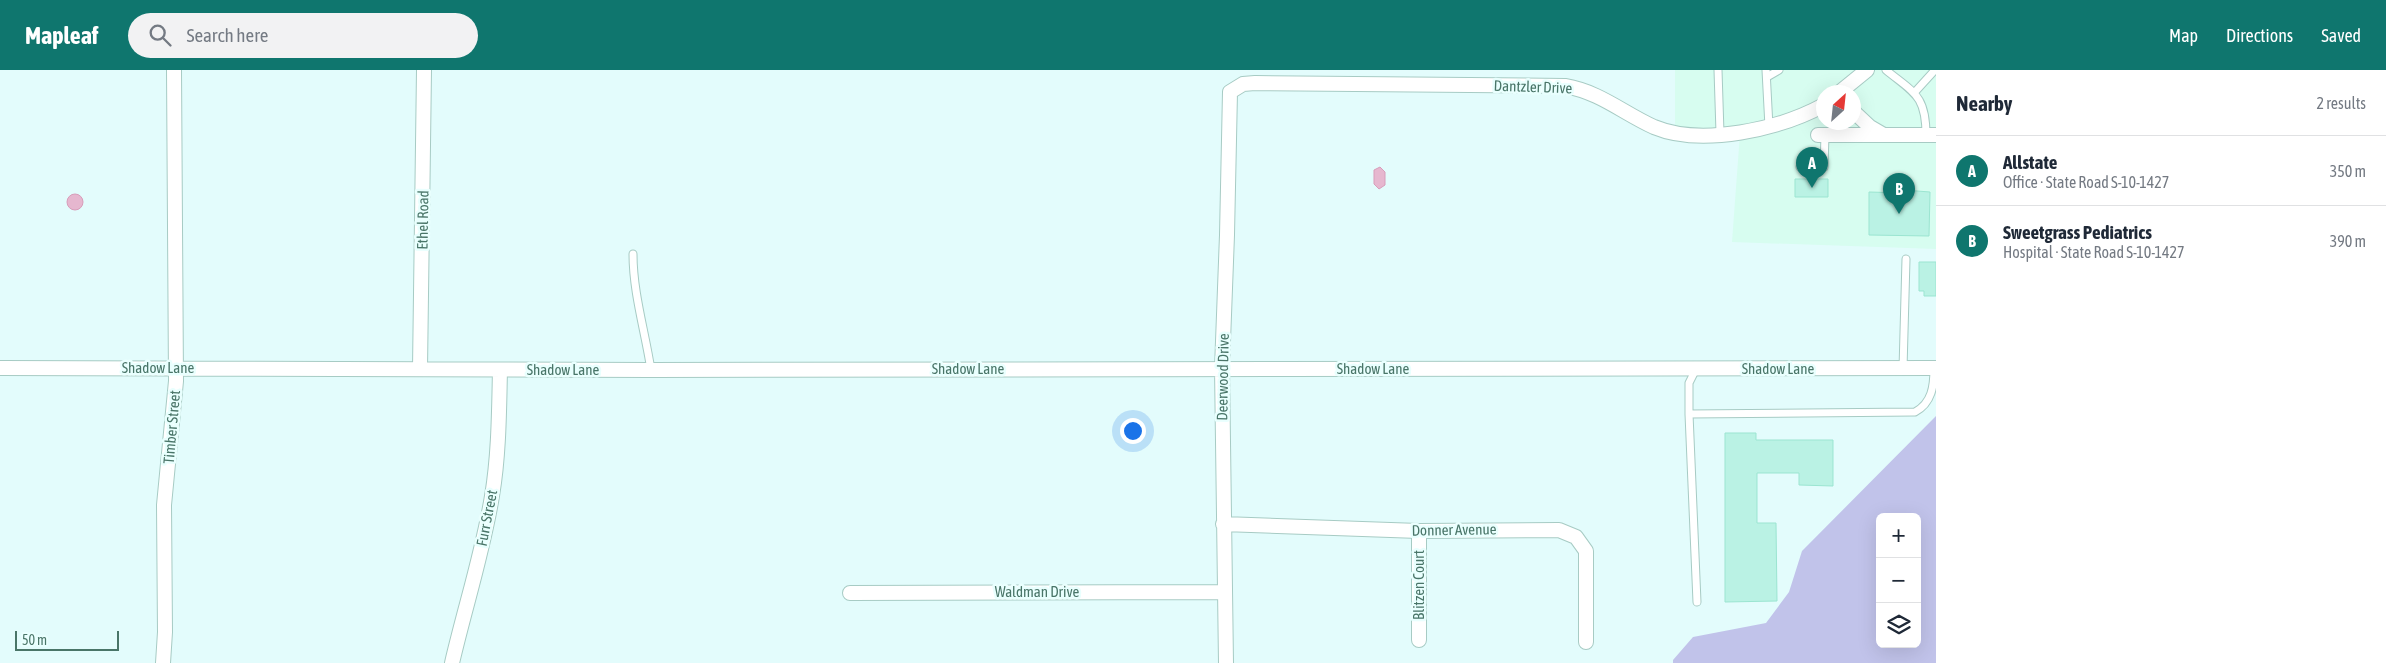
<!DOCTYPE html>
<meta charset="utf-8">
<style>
:root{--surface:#fff;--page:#f2f2f3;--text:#1f2937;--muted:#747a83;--line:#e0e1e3;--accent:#0f766e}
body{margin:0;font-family:"Asap Condensed",sans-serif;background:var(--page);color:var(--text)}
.controls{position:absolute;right:15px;bottom:15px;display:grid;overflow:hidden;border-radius:8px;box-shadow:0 5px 20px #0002}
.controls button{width:45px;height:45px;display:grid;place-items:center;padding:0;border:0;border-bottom:1px solid var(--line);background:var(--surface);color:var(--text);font:25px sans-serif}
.compass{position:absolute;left:1816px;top:15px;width:45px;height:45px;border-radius:50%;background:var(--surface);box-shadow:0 5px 20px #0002;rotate:27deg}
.scale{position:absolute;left:15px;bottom:12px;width:104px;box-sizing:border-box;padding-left:5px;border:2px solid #497568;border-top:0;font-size:14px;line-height:18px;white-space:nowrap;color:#497568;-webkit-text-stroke:4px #e9fffe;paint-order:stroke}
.you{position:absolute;left:1132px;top:360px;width:18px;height:18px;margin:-12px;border:4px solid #fff;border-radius:50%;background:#1a73e8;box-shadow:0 0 0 8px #1a73e833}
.badge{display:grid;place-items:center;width:32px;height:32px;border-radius:50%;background:var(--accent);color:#fff;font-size:16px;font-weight:700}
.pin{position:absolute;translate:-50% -41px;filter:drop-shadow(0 1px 2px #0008)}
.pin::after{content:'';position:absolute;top:26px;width:18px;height:15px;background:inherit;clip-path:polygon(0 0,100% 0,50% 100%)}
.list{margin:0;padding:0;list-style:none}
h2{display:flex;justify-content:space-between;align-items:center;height:65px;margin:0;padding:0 20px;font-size:21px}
h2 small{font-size:16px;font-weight:400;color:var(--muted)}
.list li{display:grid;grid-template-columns:32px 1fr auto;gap:15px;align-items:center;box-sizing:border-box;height:70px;padding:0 20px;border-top:1px solid var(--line)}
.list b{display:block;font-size:19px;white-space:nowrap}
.list p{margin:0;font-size:16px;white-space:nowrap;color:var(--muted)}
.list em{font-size:16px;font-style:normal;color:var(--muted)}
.icon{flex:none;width:28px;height:28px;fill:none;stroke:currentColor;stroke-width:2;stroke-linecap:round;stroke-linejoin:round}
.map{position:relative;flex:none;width:1936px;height:593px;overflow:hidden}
header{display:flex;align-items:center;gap:30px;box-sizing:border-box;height:70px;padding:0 25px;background:var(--accent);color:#fff}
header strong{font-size:24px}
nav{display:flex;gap:28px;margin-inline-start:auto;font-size:18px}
.search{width:350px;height:45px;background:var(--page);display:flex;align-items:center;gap:12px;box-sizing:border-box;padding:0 18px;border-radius:28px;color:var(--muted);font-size:19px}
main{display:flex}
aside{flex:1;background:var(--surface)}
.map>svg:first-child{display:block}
</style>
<header>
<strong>Mapleaf</strong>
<div class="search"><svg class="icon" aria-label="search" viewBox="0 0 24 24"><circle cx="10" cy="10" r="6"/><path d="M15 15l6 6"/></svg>Search here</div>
<nav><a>Map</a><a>Directions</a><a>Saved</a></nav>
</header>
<main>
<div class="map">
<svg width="1936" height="593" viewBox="0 0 1936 593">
<rect width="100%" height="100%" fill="#e3fcfc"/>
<!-- commercial -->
<path fill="#d7fdf0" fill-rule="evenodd" d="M1675,0H1936V179L1732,172L1740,63H1675ZM1824,22H1854V52H1824Z"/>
<!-- green -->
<path fill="#c1c3ea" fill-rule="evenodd" d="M1936,346V593H1673V590L1693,567L1766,553L1789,522L1802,481ZM1880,447H1917V574H1880Z"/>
<!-- water -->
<path fill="#e6b7cf" stroke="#d89dba" d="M1380,97L1385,102V115L1379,119L1374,114V100Z
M67 132a8 8 0 1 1 16 0a8 8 0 1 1-16 0Z"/>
<!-- building -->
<path fill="#baf2e4" stroke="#9be5d1" d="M1795,109H1828V127H1795Z
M1904,120L1930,122L1929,166L1869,165V122L1904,123Z
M1919,192H1936V226H1924V221H1919Z
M1725,363H1756V370H1833V416L1799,415V403H1757V453H1776L1777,531L1725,532Z"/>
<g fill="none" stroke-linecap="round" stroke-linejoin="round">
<defs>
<path id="service" d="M1718,0L1720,63
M1766,0L1769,57
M1886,0C1914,23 1926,25 1926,65
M1767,7L1779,0
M1914,23L1935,0
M1800,97H1824L1825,65
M633,184C633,223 645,261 651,300
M1696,299L1689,313V344L1697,532
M1903,299L1906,189
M1689,344L1915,342C1932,333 1934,316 1934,298"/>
<path id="minor" d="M1840,22L1867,0
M1854,42L1870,57L1882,64
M1818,65H1936
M0,298L651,300L1936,298
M420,299L424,0
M1223,454L1419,461L1559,460L1576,467L1586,481V572
M1419,461V570
M850,523L1224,522
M163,593L165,562L164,435L176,311L174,0
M452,593C465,537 483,482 492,426C499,384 499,341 500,300
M1226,593L1222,298L1227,165L1230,22L1243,14L1255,13L1565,16C1600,22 1623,43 1654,57C1702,77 1780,59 1824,35"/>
</defs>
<!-- service casing -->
<use href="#service" stroke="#a7cbc4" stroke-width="9"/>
<!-- minor casing -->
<use href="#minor" stroke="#a7cbc4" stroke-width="16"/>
<!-- service -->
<use href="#service" stroke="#fff" stroke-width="7"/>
<!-- minor -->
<use href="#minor" stroke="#fff" stroke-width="14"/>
</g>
<g text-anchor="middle" stroke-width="5" stroke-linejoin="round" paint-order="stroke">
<!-- street labels -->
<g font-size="15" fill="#497568" stroke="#e9fffe">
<text transform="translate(1533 17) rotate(2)" y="5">Dantzler Drive</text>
<text transform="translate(423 150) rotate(-89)" y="5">Ethel Road</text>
<text x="158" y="303">Shadow Lane</text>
<text x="968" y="304">Shadow Lane</text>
<text x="1373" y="304">Shadow Lane</text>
<text x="1778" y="304">Shadow Lane</text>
<text x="563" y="305">Shadow Lane</text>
<text transform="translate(1223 307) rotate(-89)" y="5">Deerwood Drive</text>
<text transform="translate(172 357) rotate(-85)" y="5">Timber Street</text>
<text transform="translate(487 448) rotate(-79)" y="5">Furr Street</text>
<text transform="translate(1454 460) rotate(-1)" y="5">Donner Avenue</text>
<text transform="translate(1419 515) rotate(-90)" y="5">Blitzen Court</text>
<text x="1037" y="527">Waldman Drive</text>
</g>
</g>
</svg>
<div class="controls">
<button>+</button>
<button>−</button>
<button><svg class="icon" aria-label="layers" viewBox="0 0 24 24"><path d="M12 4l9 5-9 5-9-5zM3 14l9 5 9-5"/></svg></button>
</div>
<svg class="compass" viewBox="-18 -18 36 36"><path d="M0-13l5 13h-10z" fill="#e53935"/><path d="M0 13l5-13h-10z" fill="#747a83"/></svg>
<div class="scale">50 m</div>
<div class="you"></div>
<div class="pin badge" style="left:1812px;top:118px">A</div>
<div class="pin badge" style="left:1899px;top:144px">B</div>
</div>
<aside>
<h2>Nearby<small>2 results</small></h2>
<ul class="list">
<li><span class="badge">A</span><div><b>Allstate</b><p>Office · State Road S-10-1427</p></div><em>350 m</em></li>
<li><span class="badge">B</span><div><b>Sweetgrass Pediatrics</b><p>Hospital · State Road S-10-1427</p></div><em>390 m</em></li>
</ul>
</aside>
</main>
